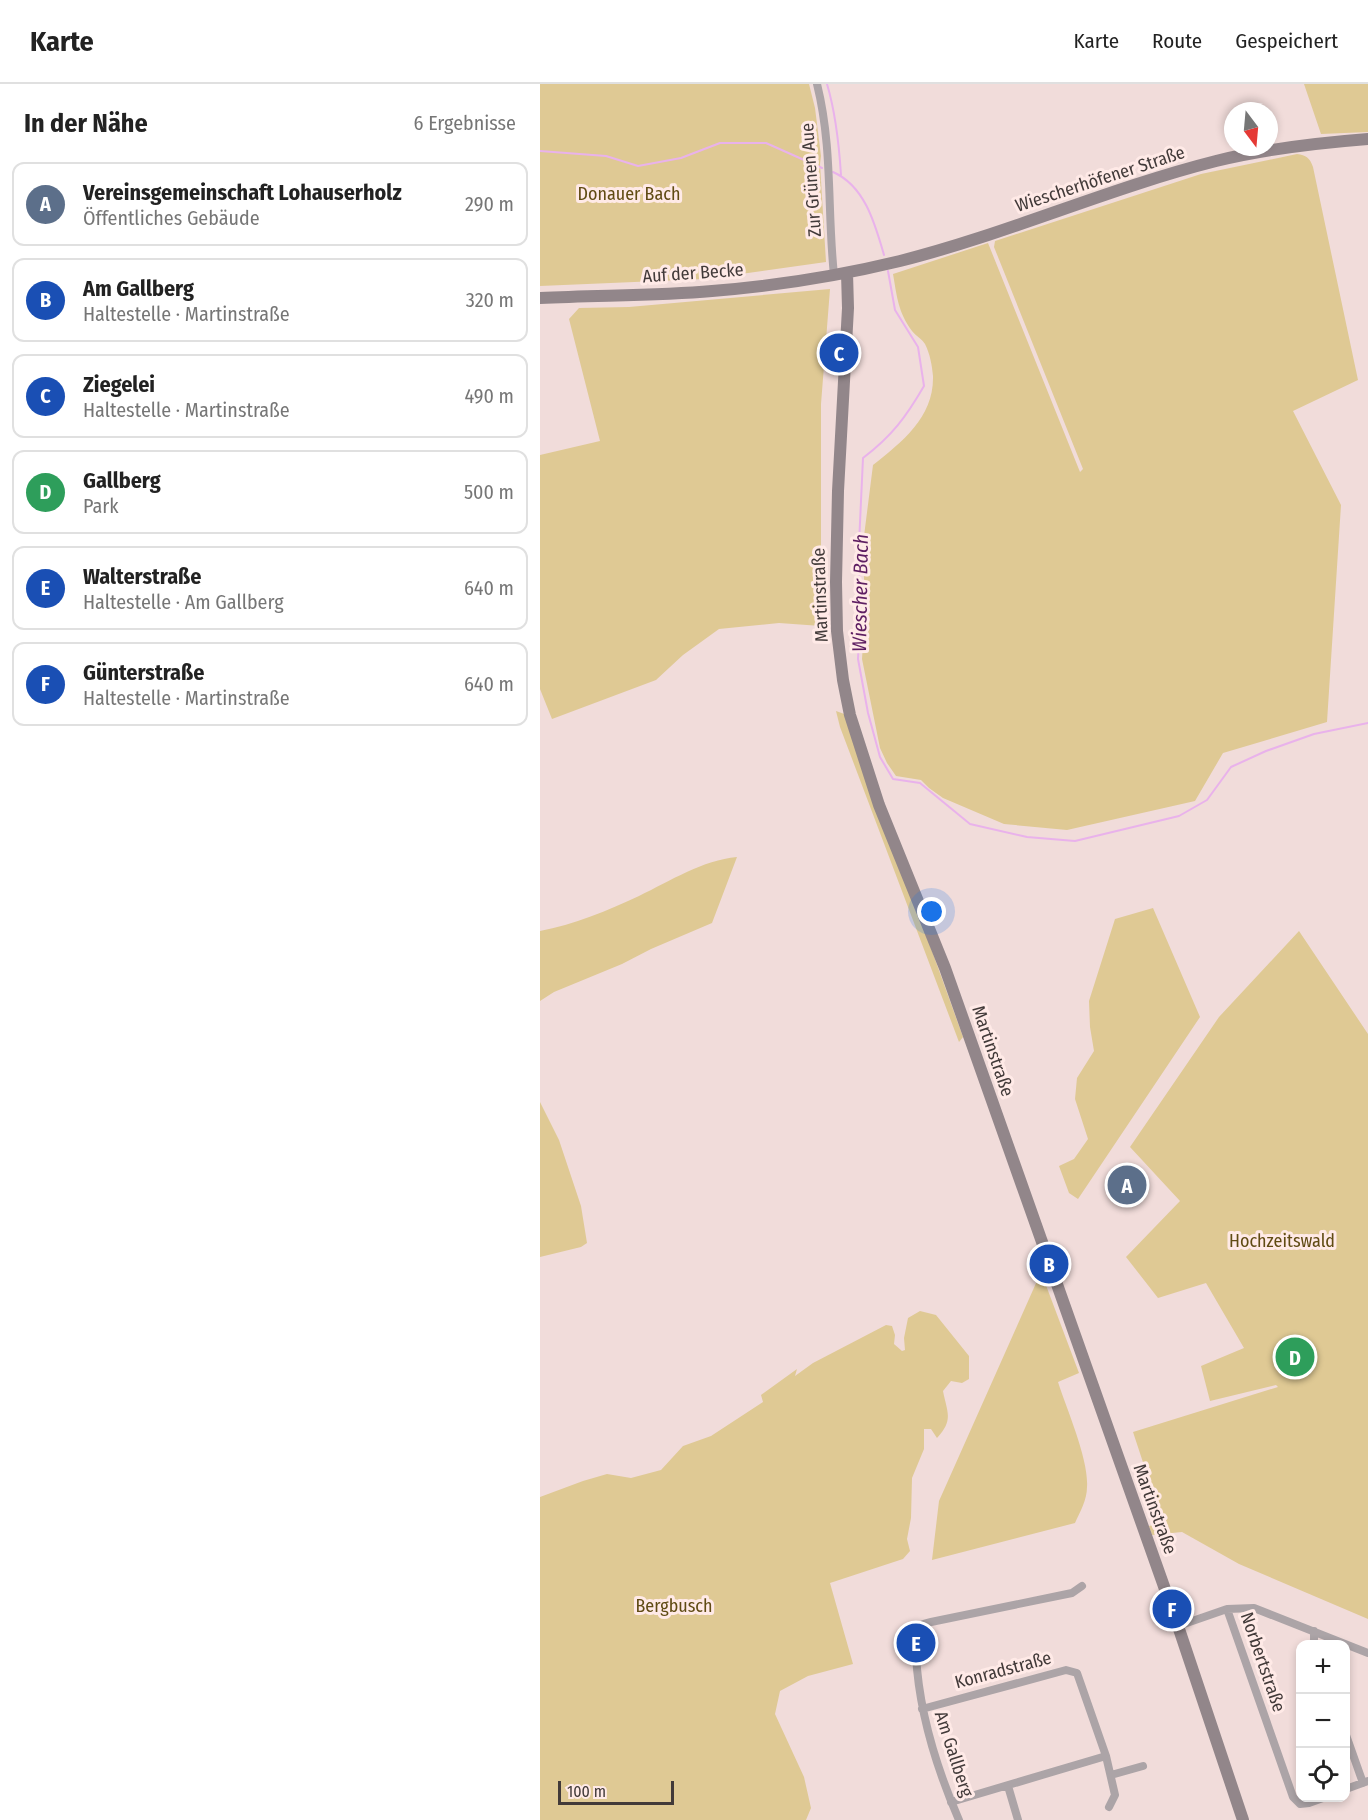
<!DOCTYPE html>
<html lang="de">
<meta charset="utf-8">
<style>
:root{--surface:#fff;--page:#f2f2f2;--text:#222;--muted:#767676;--line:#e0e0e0;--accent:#286d61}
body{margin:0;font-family:"Fira Sans Condensed",sans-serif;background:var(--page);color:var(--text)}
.controls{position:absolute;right:18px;bottom:18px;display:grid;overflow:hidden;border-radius:12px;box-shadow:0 3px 9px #0003}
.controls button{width:54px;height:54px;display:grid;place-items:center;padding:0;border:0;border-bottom:2px solid var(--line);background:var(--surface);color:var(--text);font:30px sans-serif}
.compass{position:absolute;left:684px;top:18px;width:54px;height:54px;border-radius:50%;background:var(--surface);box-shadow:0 3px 9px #0003;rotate:164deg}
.scale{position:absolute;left:18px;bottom:15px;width:116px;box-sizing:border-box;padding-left:6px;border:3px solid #423a39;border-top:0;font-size:16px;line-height:21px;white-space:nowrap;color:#423a39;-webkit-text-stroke:4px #ffeae7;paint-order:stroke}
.you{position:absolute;left:392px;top:828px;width:21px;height:21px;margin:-15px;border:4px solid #fff;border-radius:50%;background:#1a73e8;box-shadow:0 0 0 9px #1a73e833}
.badge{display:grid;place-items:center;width:39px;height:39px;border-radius:50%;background:var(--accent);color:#fff;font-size:20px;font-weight:700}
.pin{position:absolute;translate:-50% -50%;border:3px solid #fff;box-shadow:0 2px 6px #0006}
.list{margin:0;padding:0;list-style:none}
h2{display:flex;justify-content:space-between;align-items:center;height:78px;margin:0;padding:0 24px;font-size:26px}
h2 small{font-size:20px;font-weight:400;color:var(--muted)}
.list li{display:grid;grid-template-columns:39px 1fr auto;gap:18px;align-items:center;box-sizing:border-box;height:84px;margin:0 12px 12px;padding:0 12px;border:2px solid var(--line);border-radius:12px}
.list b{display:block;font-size:22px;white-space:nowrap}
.list p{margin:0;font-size:20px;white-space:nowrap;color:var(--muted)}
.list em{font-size:20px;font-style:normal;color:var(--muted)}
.icon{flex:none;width:33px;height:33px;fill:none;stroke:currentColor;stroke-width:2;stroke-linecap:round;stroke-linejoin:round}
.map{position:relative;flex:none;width:828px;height:1736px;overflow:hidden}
header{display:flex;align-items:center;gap:36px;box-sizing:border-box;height:84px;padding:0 30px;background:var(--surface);border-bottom:2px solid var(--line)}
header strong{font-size:28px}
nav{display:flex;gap:33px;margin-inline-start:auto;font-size:21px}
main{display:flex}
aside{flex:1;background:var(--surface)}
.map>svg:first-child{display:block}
</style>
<header>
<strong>Karte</strong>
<nav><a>Karte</a><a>Route</a><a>Gespeichert</a></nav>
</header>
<main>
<aside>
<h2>In der Nähe<small>6 Ergebnisse</small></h2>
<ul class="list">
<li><span class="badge" style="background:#5c6f8a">A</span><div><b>Vereinsgemeinschaft Lohauserholz</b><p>Öffentliches Gebäude</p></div><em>290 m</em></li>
<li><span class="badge" style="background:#1a4fb4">B</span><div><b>Am Gallberg</b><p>Haltestelle · Martinstraße</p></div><em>320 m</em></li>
<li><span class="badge" style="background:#1a4fb4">C</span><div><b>Ziegelei</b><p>Haltestelle · Martinstraße</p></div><em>490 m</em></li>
<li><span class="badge" style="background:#2e9e5b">D</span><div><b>Gallberg</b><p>Park</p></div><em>500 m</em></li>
<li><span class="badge" style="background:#1a4fb4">E</span><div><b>Walterstraße</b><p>Haltestelle · Am Gallberg</p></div><em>640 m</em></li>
<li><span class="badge" style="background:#1a4fb4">F</span><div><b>Günterstraße</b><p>Haltestelle · Martinstraße</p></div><em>640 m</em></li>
</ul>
</aside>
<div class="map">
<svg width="828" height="1736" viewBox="0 0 828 1736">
<rect width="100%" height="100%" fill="#f1dcda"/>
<!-- green -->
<path fill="#dfc994" d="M0,0H269L275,24L281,72L280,80L286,178L165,195L0,202Z
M764,0H828V48L781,50Z
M757,70C766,71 770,74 773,83L818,296L753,327L801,421L787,638L683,669L655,717L527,746L464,740L403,714L389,704L381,696L356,692L347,679L340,664L322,575L325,529L323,460L333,381C363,357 394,333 393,292C392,281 390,270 385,260C382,255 376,252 372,247C358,228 357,213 353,190L448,159L540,388L543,385L454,163L455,157L661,90Z
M290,205L281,320V542L239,539L179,545L143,571L116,596L12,635L0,605V371L60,357L29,235L39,224L89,223Z
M296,627L307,631L423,953L419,958L300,643Z
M197,773L172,839L111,865L82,880L14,908L0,917V847C33,841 69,826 99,812C130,797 163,776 197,773Z
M613,824L660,933L538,1115L529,1109L519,1082L534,1075L548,1055L535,1015L537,994L554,967L550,943L549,917L575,835Z
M759,847L828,950V1535L699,1480L642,1448L612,1451L609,1442L623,1439L593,1348L738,1303L736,1301L670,1317L661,1282L704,1264L666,1199L618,1214L586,1173L640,1117L590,1063L679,933Z
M0,1018L19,1056L41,1122L47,1159L41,1163L0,1173Z
M501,1188L539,1289L518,1298C527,1326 549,1376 547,1403C547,1416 540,1428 535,1439L392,1476L399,1417Z
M380,1227L396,1231L429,1272V1295L422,1299L411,1297L403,1307C407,1328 414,1336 397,1354L391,1345H384V1365L372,1394L371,1434L367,1455L370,1467L363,1475L290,1499L313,1580L268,1592L240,1607L235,1630L264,1693L271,1724L266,1736H0V1413L43,1397L67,1390L91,1394L121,1386L143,1362L171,1352L223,1318L221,1311L257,1285L255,1292L273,1279L346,1241L352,1242L355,1251L354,1260L362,1267L365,1266L364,1254L368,1234Z"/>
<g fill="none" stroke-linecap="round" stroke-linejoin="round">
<!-- stream -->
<path stroke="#e9b2eb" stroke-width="2" d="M287,0C296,30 299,60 301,91
M0,67L66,72L98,82L141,74L180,59H226L282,84
M293,88C325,102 335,140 344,171
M348,187L355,226L378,263L384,302C366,333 352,352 323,374L319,460L320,529L318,575L328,629L340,673L353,695L380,699L430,740L487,753L535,757L639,732L667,716L691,683L726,667L774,650L828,639"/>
<!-- street -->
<path stroke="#aca4a7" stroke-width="8" d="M277,0C293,64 287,126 294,191
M687,1525L753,1713L760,1720L769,1719L783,1714
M638,1542L687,1525L714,1524L828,1569
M774,1560V1547
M382,1625L526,1586L537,1589L566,1672L411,1718
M806,1651L823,1699
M566,1672L575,1711L569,1723
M571,1691L603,1682
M468,1702L478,1736
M806,1705L828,1697
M419,1736C396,1683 379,1629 376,1571C376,1563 373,1550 378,1543C381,1540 387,1539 391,1538L532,1509L542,1502"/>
<!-- secondary -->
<path stroke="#92868a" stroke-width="12" d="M307,189L308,224L298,407L296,498L297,547L303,596L310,631L339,721L405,884L638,1542L703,1736
M0,214C57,211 115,212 172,207C235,202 298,192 360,177C467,150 569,104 676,77C725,65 777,59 828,55"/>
</g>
<g text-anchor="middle" stroke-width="6" stroke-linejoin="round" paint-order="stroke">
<!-- street labels -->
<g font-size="18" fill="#423a39" stroke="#ffeae7">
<text transform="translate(560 95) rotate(-18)" y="6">Wiescherhöfener Straße</text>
<text transform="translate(271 96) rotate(-94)" y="6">Zur Grünen Aue</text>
<text transform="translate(153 189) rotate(-4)" y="6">Auf der Becke</text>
<text transform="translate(280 511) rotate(-92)" y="6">Martinstraße</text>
<text transform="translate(453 967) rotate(71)" y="6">Martinstraße</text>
<text transform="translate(615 1425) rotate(70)" y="6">Martinstraße</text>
<text transform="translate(723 1578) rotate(71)" y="6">Norbertstraße</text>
<text transform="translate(463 1586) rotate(-15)" y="6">Konradstraße</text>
<text transform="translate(414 1670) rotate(72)" y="6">Am Gallberg</text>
</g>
<!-- park labels -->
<g font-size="18" fill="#604b13" stroke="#ffeae7">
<text x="89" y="116">Donauer Bach</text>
<text x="742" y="1163">Hochzeitswald</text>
<text x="134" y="1528">Bergbusch</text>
</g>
<!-- water labels -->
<g font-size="20" font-style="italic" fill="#5e1e62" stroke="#ffeae7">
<text transform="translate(320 509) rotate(-89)" y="7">Wiescher Bach</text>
</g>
</g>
</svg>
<div class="controls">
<button>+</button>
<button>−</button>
<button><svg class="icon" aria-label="locate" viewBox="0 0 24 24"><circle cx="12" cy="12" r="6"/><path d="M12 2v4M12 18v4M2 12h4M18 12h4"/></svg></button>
</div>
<svg class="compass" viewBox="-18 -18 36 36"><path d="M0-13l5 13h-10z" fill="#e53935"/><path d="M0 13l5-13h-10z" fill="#767676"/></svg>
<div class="scale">100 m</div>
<div class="you"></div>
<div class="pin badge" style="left:587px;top:1101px;background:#5c6f8a">A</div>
<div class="pin badge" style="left:509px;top:1180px;background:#1a4fb4">B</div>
<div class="pin badge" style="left:299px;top:269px;background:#1a4fb4">C</div>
<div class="pin badge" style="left:755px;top:1273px;background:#2e9e5b">D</div>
<div class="pin badge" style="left:376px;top:1559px;background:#1a4fb4">E</div>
<div class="pin badge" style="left:632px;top:1525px;background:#1a4fb4">F</div>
</div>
</main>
